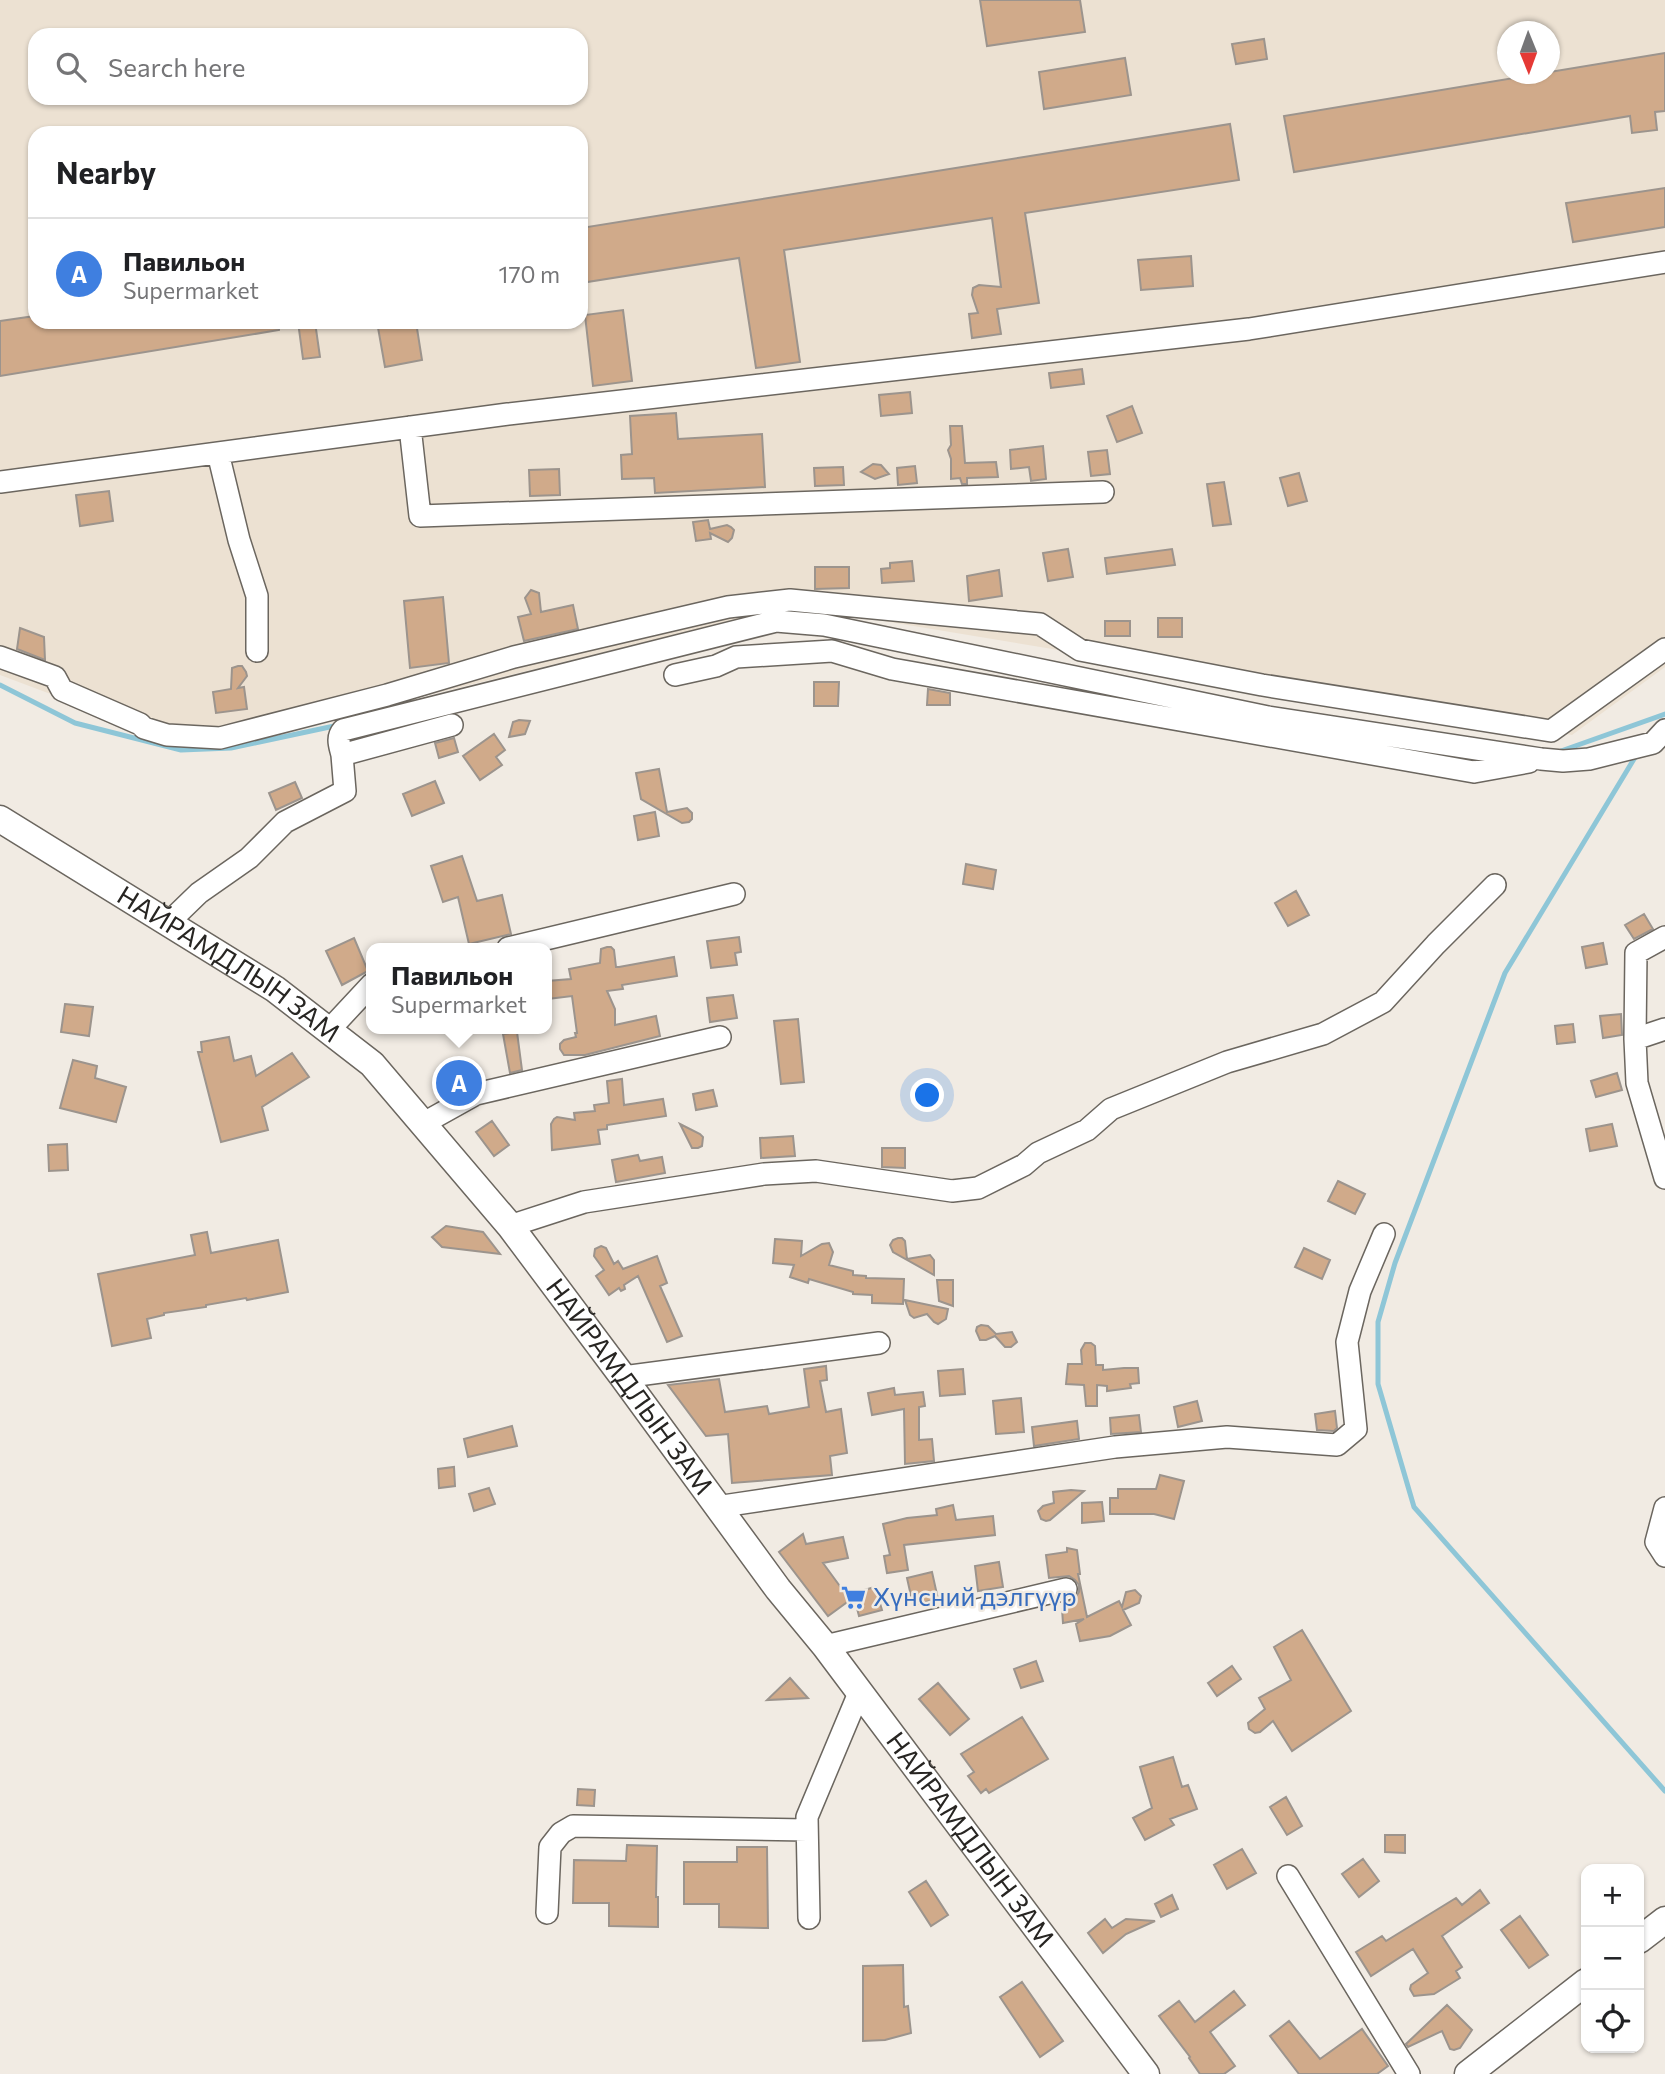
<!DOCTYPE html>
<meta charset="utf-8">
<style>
:root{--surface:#fff;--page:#f2f2f2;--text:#202124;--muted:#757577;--line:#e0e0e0;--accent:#7c3aed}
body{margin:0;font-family:Commissioner,sans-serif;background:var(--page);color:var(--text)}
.controls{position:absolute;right:21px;bottom:21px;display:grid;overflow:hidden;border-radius:14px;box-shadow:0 2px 5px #0004}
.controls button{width:63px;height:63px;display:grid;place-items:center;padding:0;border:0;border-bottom:2px solid var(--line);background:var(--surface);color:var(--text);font:35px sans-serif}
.compass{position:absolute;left:1497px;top:21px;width:63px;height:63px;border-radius:50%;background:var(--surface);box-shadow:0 2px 5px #0004;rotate:179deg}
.you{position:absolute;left:928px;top:1096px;width:24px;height:24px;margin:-18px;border:5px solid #fff;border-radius:50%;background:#1a73e8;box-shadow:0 0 0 10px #1a73e833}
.badge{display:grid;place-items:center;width:46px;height:46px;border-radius:50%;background:var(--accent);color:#fff;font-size:23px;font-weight:700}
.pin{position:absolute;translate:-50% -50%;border:4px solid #fff;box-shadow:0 2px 7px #0006}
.popup{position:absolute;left:366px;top:943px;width:186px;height:91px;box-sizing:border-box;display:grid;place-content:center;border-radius:14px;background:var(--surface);filter:drop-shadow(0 2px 5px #0005);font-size:23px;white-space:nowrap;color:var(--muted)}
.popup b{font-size:26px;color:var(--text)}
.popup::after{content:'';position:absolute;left:50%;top:100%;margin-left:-14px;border:14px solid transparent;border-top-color:var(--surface)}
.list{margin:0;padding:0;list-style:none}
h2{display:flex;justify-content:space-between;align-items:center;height:91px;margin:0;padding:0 28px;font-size:30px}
h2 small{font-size:23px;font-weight:400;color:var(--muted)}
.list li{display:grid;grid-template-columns:46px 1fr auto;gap:21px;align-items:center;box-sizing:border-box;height:112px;padding:0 28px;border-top:2px solid var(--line)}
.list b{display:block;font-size:26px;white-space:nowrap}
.list p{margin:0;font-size:23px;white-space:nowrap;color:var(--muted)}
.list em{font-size:23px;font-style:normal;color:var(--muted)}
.icon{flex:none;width:38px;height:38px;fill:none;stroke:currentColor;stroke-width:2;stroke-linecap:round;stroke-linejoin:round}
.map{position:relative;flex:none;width:1665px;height:2074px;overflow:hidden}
.search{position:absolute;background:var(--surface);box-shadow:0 2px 5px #0004;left:28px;top:28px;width:560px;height:77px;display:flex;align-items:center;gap:18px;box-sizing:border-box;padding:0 24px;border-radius:21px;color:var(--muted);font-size:26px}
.panel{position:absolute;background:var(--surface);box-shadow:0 2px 5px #0004;left:28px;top:126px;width:560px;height:203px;border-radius:21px}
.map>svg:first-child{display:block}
</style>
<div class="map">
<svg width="1665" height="2074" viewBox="0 0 1665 2074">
<rect width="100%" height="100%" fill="#f1ebe3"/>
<!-- built -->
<path fill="#ece1d2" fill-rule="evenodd" d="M0,0H1665V667L1572,735L793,606L228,744L181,743L0,675ZM1508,32H1550V74H1508ZM35,35H581V98H35ZM35,133H581V322H35Z"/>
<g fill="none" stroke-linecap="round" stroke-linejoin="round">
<!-- stream -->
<path stroke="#8ec6d7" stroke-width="5" d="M0,685L75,723L181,750L231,748L339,725
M1561,751L1665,714
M1637,754L1505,973L1395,1263L1378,1322V1384L1414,1507L1665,1791"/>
</g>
<!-- building -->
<path fill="#d0aa8a" stroke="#9c948d" stroke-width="2" d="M980,0H1080L1085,32L987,46Z
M1264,39L1267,59L1236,64L1232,44Z
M1665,53V111L1655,112L1657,130L1632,133L1630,116L1294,172L1284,116Z
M1125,58L1131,95L1044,109L1039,72Z
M1230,124L1239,180L1025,213L1039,303L997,309L1001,334L972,338L969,314L978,313L972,295L973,288L979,285L1001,287L992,218L784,250L800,362L756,368L739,258L581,283V228Z
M1665,188V227L1573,242L1566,203Z
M1191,256L1193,286L1141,290L1138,260Z
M623,310L632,381L593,386L585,315Z
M35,316V322H279V330L0,376V321Z
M298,322H315L320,357L303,359Z
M377,322H416L422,360L385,367Z
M1082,369L1084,384L1051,388L1049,373Z
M910,392L912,413L881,416L879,395Z
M1132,406L1142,433L1117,442L1107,416Z
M676,413L678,439L762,434L765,487L655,493L654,478L622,479L621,455L632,454L630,416Z
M950,426H962L965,463L996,462L998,477L967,478V484H962L960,478L951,479V459L948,450L951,445Z
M1043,446L1046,479L1031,481L1029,467L1011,469L1010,450Z
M1107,450L1110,474L1091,476L1088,452Z
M873,464L881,465L889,474L875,479L861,472Z
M915,466L917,483L898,485L897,468Z
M843,467L844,485L815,486L814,468Z
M559,469L560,495L530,496L529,470Z
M1299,473L1307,501L1288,506L1280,478Z
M1224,482L1231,524L1213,526L1207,484Z
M109,491L113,521L80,526L76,495Z
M708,520L710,529L727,525L731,527L734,530L732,538L728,542L710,533L711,539L696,541L693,522Z
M1068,549L1073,577L1048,581L1043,553Z
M1172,549L1175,565L1107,574L1105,558Z
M912,561L914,581L882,583L881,569L890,568V563Z
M815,567H849V588L815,589Z
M999,570L1002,596L969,601L967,576Z
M531,590L539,593L541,612L573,605L578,629L524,641L518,617L531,614L525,598Z
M443,597L449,663L410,668L404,601Z
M1158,618H1182V637H1158Z
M1105,621H1130V636H1105Z
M20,628L44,637L45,660L17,649Z
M238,666H242L246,672L247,676L238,688L244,687L247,709L216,713L213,692L231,689L232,668Z
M814,682H839L838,706H814Z
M928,689L950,693V705H927Z
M519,720L530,721L525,734L509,737L513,722Z
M494,734L505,750L496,757L502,765L480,780L463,756Z
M454,738L458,752L439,758L435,743Z
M659,769L667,812L687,808L692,813V819L689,822L682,823L641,799L636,773Z
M435,781L444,803L412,816L403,794Z
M295,782L302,798L276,810L269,793Z
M655,812L659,836L638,840L634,816Z
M462,856L477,901L502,895L511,934L469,944L458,897L443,902L431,866Z
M966,864L996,870L993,889L963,884Z
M1296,891L1309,915L1288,926L1275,903Z
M1644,914L1653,929L1634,939L1625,925Z
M739,937L741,952L735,953L737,965L711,968L707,941Z
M354,938L368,971L342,985L326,951Z
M1603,943L1607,964L1586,968L1582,947Z
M607,947H611L614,950L616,967H619L674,957L677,976L622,985L623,989L607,991L615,1009V1025L656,1016L660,1036L585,1055H564L560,1049V1044L564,1040L576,1037L575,1033H577L572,996L547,999V981L571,979L569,969L600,963L601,949Z
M733,995L737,1018L710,1022L707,998Z
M65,1004L93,1007L89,1036L61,1032Z
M1621,1014L1622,1035L1603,1038L1600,1016Z
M798,1019L804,1082L781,1084L774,1021Z
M1573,1024L1575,1042L1557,1044L1555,1026Z
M517,1032L522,1070L510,1073L503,1034Z
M229,1037L234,1061L251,1056L256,1076L292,1053L309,1077L262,1107L268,1130L221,1142L198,1052H202L201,1042Z
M73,1060L97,1066L95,1078L126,1087L116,1122L60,1108Z
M1617,1073L1622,1090L1596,1097L1591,1081Z
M622,1079L624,1105L663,1099L666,1116L607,1125V1129L598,1130L600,1144L552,1150L551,1124L554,1119L557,1117L575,1120L574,1113L595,1111L594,1105L609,1103L607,1081Z
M713,1090L717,1106L696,1110L693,1094Z
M492,1121L509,1145L494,1156L476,1132Z
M680,1124L700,1134L703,1137L702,1146L698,1148H692Z
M1612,1124L1617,1146L1590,1151L1586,1129Z
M793,1136L795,1156L761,1158L760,1138Z
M67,1144L68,1170L49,1171L48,1145Z
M882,1148H905V1168L882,1167Z
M638,1155L640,1161L662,1157L665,1173L616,1182L612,1160Z
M1338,1181L1365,1194L1355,1214L1328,1201Z
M446,1226L483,1232L500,1254L442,1247L432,1237Z
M207,1232L211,1253L278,1240L288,1292L247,1300L246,1298L206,1305V1307L164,1313V1315L147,1319L151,1338L112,1346L98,1274L195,1255L191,1235Z
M898,1238H902L905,1241L907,1259L930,1255L934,1260V1275L893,1252L890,1245L893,1240Z
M775,1239L802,1241L801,1256L822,1244L829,1243L833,1252L829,1265L853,1271V1275L866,1276V1278L904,1279L903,1304L872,1303V1295L853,1294V1292L809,1279L808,1283L790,1277L794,1265L773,1263Z
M601,1246L606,1248L614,1264L618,1261L623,1269L657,1256L667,1283L660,1286L682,1336L667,1342L638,1276L624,1285L625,1289L621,1291L619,1288L609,1295L596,1276L604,1270L594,1256L595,1249Z
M1304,1248L1330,1260L1322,1279L1295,1267Z
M937,1280H953V1306L939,1301Z
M905,1300L948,1309L946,1319L938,1324L934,1322L927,1314L914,1318L910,1315Z
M981,1325L988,1326L996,1334L1012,1332L1017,1342L1011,1347H1005L995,1336L986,1340H980L976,1331L977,1327Z
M1085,1343H1091L1095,1346L1096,1365H1103V1370L1124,1368H1138L1139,1383L1130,1384L1131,1388L1107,1391V1386L1097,1385V1406H1086L1084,1385L1066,1384L1068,1364H1082L1081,1350Z
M826,1366L827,1380L820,1381L826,1412L841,1409L847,1453L830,1456L832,1475L732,1483L728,1434L706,1436L668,1385L719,1379L725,1412L767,1406L769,1414L809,1407L804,1369Z
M963,1369L965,1394L940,1396L938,1371Z
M894,1388L895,1395L923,1392L925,1406L919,1407V1440L932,1439L934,1461L905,1464L904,1409L872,1415L868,1393Z
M1021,1398L1024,1432L996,1434L993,1401Z
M1197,1401L1202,1421L1178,1427L1174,1407Z
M1335,1411L1337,1428L1334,1431L1317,1430L1315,1414Z
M1139,1415L1141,1432L1111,1434L1110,1418Z
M1077,1421L1079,1439L1034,1446L1032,1427Z
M512,1426L517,1446L468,1457L464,1439Z
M454,1467L455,1486L439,1488L438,1469Z
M1160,1475L1184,1481L1174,1519L1154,1514H1110V1498H1118V1489H1156Z
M489,1488L495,1504L474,1511L469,1494Z
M1071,1490L1084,1491L1050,1520L1046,1521L1041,1519L1038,1511L1043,1506L1054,1503L1053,1492Z
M1102,1502L1104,1521L1082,1523V1503Z
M953,1505L956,1520L993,1516L995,1535L904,1545L908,1570L887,1573L884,1556L890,1555L883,1524L907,1518L937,1515L936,1509Z
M803,1534L806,1544L843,1537L848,1558L823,1563L850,1600L828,1616L779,1552Z
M1067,1548L1077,1550L1080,1574H1078L1087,1617L1119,1601L1122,1607L1126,1592L1135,1590L1141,1596L1139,1603L1123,1610L1131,1625L1110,1636L1080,1641L1076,1624L1084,1619L1063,1623L1062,1609L1065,1608V1603L1075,1598L1079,1592V1585L1075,1580L1069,1576L1049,1578L1046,1555L1067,1552Z
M999,1562L1003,1587L978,1591L975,1566Z
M932,1572L938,1599L913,1605L907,1578Z
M875,1587L882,1610L859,1616L853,1593Z
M1302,1630L1351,1711L1292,1751L1273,1721L1260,1732L1255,1733L1249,1729L1248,1723L1265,1709L1259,1698L1291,1680L1274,1647Z
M1036,1661L1043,1681L1021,1688L1014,1669Z
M1232,1666L1241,1679L1217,1696L1208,1683Z
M790,1678L808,1698L767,1700Z
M938,1683L969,1719L950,1735L919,1699Z
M1022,1717L1048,1759L989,1793L986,1789L981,1793L968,1776L974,1772L961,1754Z
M1173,1757L1182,1787L1188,1785L1197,1809L1170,1819L1174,1825L1145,1840L1133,1818L1152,1808L1140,1767Z
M578,1789L595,1790L594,1806L577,1805Z
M1286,1797L1302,1826L1287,1835L1270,1807Z
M1385,1835H1405V1853L1385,1852Z
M627,1845L657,1846L656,1897H658V1927L609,1926V1903H573L574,1860L626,1861Z
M737,1847H767L768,1928L719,1927V1904H684V1862H737Z
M1242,1849L1256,1873L1227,1889L1214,1865Z
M1363,1859L1379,1881L1359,1897L1342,1874Z
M926,1881L948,1915L931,1926L909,1892Z
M1480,1890L1489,1903L1442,1936L1462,1967L1456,1971L1460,1978L1434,1994L1414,1996L1410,1989L1411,1985L1428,1973L1413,1949L1371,1976L1356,1952L1382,1936L1386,1941L1456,1898L1462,1905Z
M1172,1895L1178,1909L1161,1917L1155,1904Z
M1520,1916L1548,1955L1529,1968L1501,1930Z
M1105,1919L1112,1928L1126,1919L1155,1921L1126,1934L1103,1953L1088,1933Z
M903,1965L904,2007L908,2006L911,2033L885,2040L863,2041V1966Z
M1022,1982L1063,2041L1040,2057L1000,1997Z
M1234,1991L1245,2005L1210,2032L1235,2066L1224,2074H1200L1189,2058L1190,2057L1159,2016L1179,2001L1195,2022Z
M1447,2005L1472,2030L1460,2048L1454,2050L1450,2049L1442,2031L1408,2047L1406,2044Z
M1289,2021L1320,2059L1362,2029L1388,2066L1377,2074H1299L1270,2036Z"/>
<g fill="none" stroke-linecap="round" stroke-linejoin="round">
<defs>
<path id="minor" d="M410,427L420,516L1103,492
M218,453L239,540L257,596V651
M0,482L508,414L1249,329L1665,262
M0,657L55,677L62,690L140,724L144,728L167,735L220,738L387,695L514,657L728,607L790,600L1040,624L1080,650L1262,685L1551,731L1665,649
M675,675L716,666L736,657L832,651L892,669L1474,772L1529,762
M342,755C340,746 336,738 343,730L776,621L824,625L1268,717L1541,759L1563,761L1589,759L1653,743L1665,730
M168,923L199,893L249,858L285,822L345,791L342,755L452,725
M1665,937L1636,953L1635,1039L1637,1083L1665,1178
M508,948L734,894
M330,1029L372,984
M1635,1039L1665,1029
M424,1123L476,1094L720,1037
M510,1226L584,1202L764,1174L816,1171L952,1191L978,1188L1024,1165L1038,1153L1087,1130L1111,1109L1227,1062L1323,1034L1383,1002L1436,944L1495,885
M623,1377L879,1343
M716,1507L1115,1447L1227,1437L1337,1445L1356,1429L1347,1342L1360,1291L1384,1234
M1665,1508L1656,1542L1665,1556
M825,1646L1066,1589
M1288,1876L1409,2074
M547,1913L550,1847L561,1833L573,1826L807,1830
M809,1918L807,1817L859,1693"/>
<g id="major">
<path id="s1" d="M0,819L275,989L372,1064L510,1226L623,1377L778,1589L825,1646L1146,2074"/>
<path d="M1639,1940L1665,1920"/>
<path d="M1468,2074L1586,1982"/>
</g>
</defs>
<!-- minor casing -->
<use href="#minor" stroke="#6b665f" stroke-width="24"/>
<!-- major casing -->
<use href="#major" stroke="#6b665f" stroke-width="29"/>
<!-- minor -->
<use href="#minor" stroke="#fff" stroke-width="21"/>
<!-- major -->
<use href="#major" stroke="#fff" stroke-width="26"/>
</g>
<!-- icons -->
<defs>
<symbol id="supermarket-bare" viewBox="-9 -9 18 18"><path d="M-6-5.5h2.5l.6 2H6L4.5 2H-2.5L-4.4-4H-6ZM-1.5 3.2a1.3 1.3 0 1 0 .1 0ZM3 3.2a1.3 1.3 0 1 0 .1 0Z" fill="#3f7fe0" stroke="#f1ebe3" stroke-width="2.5" paint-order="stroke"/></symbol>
</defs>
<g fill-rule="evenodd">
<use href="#supermarket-bare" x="836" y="1580" width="35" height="35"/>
</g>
<g text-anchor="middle" stroke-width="5" stroke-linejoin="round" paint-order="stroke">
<!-- street labels -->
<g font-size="26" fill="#272522" stroke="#f1ebe3">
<text dy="9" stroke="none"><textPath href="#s1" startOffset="271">НАЙРАМДЛЫН ЗАМ</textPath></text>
<text dy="9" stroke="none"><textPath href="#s1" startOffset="859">НАЙРАМДЛЫН ЗАМ</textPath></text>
<text dy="9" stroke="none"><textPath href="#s1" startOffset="1426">НАЙРАМДЛЫН ЗАМ</textPath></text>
</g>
<!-- shop labels -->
<g font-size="26" fill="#366cbe" stroke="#f1ebe3" text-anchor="start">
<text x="873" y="1606">Хүнсний дэлгүүр</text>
</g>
</g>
</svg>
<div class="controls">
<button>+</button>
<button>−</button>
<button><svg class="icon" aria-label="locate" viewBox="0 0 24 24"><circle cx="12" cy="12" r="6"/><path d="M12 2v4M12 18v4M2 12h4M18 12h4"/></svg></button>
</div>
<svg class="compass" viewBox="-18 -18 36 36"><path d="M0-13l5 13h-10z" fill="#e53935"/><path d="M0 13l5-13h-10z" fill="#757577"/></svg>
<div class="you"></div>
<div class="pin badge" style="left:459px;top:1083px;background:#3f7fe0">A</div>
<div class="popup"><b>Павильон</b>Supermarket</div>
<div class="search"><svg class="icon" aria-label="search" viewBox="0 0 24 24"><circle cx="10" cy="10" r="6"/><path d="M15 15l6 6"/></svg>Search here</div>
<section class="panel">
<h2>Nearby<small></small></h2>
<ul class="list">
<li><span class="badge" style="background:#3f7fe0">A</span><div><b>Павильон</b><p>Supermarket</p></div><em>170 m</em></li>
</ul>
</section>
</div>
